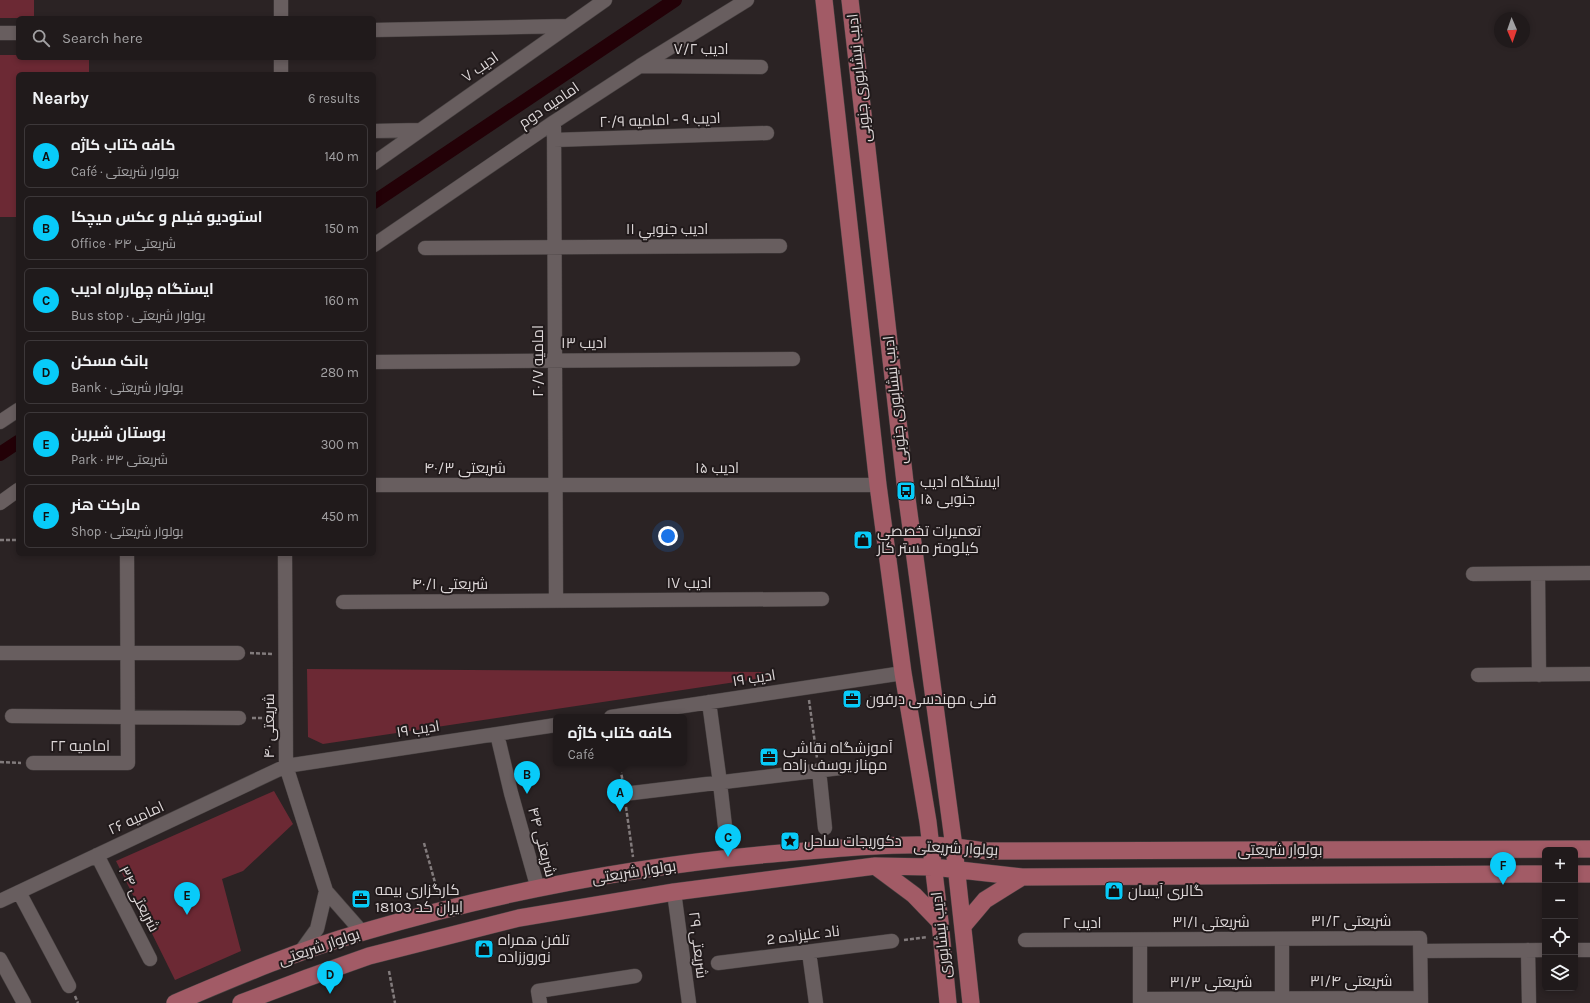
<!DOCTYPE html>
<meta charset="utf-8">
<style>
:root{--surface:#201a1b;--page:#282324;--text:#f1f3f6;--muted:#a2a1a3;--line:#3d383a;--accent:#08cbf9}
body{margin:0;font-family:Karla,Cairo,sans-serif;background:var(--page);color:var(--text)}
.controls{position:absolute;right:12px;bottom:12px;display:grid;overflow:hidden;border-radius:6px;box-shadow:0 2px 6px #0003}
.controls button{width:36px;height:36px;display:grid;place-items:center;padding:0;border:0;border-bottom:1px solid var(--line);background:var(--surface);color:var(--text);font:20px sans-serif}
.compass{position:absolute;left:1494px;top:12px;width:36px;height:36px;border-radius:50%;background:var(--surface);box-shadow:0 2px 6px #0003;rotate:178deg}
.you{position:absolute;left:668px;top:536px;width:14px;height:14px;margin:-10px;border:3px solid #fff;border-radius:50%;background:#1a73e8;box-shadow:0 0 0 6px #1a73e833}
.badge{display:grid;place-items:center;width:26px;height:26px;border-radius:50%;background:var(--accent);color:#111;font-size:13px;font-weight:700}
.pin{position:absolute;translate:-50% -33px;filter:drop-shadow(0 1px 2px #0008)}
.pin::after{content:'';position:absolute;top:21px;width:14px;height:12px;background:inherit;clip-path:polygon(0 0,100% 0,50% 100%)}
.popup{position:absolute;left:553px;top:714px;width:134px;height:52px;box-sizing:border-box;display:grid;place-content:center;border-radius:6px;background:var(--surface);filter:drop-shadow(0 1px 3px #0005);font-size:13px;white-space:nowrap;color:var(--muted)}
.popup b{font-size:15px;color:var(--text)}
.popup::after{content:'';position:absolute;left:50%;top:100%;margin-left:-8px;border:8px solid transparent;border-top-color:var(--surface)}
.list{margin:0;padding:0;list-style:none}
h2{display:flex;justify-content:space-between;align-items:center;height:52px;margin:0;padding:0 16px;font-size:17px}
h2 small{font-size:13px;font-weight:400;color:var(--muted)}
.list li{display:grid;grid-template-columns:26px 1fr auto;gap:12px;align-items:center;box-sizing:border-box;height:64px;margin:0 8px 8px;padding:0 8px;border:1px solid var(--line);border-radius:6px}
.list b{display:block;font-size:15px;white-space:nowrap}
.list p{margin:0;font-size:13px;white-space:nowrap;color:var(--muted)}
.list em{font-size:13px;font-style:normal;color:var(--muted)}
.icon{flex:none;width:22px;height:22px;fill:none;stroke:currentColor;stroke-width:2;stroke-linecap:round;stroke-linejoin:round}
.map{position:relative;flex:none;width:1590px;height:1003px;overflow:hidden}
.search{position:absolute;background:var(--surface);box-shadow:0 2px 6px #0003;left:16px;top:16px;width:360px;height:44px;display:flex;align-items:center;gap:10px;box-sizing:border-box;padding:0 14px;border-radius:6px;color:var(--muted);font-size:15px}
.panel{position:absolute;background:var(--surface);box-shadow:0 2px 6px #0003;left:16px;top:72px;width:360px;height:484px;border-radius:6px}
.map>svg:first-child{display:block}
</style>
<div class="map">
<svg width="1590" height="1003" viewBox="0 0 1590 1003">
<rect width="100%" height="100%" fill="#2b2324"/>
<!-- green -->
<path fill="#6c2934" d="M0,0H34V18H0Z
M0,55H18V58H89V74H18V217H0Z
M307,669L770,672L769,677L323,744L308,737Z
M274,791L293,824L243,871L222,879L241,951L175,980L116,861Z"/>
<g fill="none" stroke-linecap="round" stroke-linejoin="round">
<!-- canal -->
<path stroke="#230107" stroke-width="14" d="M374,202L675,0
M0,454L18,442"/>
<defs>
<path id="minor" d="M281,0V18
M374,30L568,26
M0,33H18
M281,58V74
M640,66L761,67
M554,122L556,600
M374,131L420,130
M554,140L767,133
M374,163L605,0
M374,245L554,122L640,66L747,0
M425,248L780,246
M374,362L793,359
M0,422L18,410
M374,485H878
M0,503L18,490
M285,554L286,766L326,891
M1473,574L1590,573
M1538,574L1539,675
M343,602L822,599
M0,653H238
M1478,675L1590,674
M709,702L720,783L726,835
M12,716L239,718
M611,717L903,673
M497,734L511,793L538,889
M33,763H128L127,554
M819,770L825,828
M624,794L840,768
M97,855L150,959
M19,892L69,986
M674,892L689,1003
M0,901L286,766L556,725
M1282,939V1003
M1025,940L1420,938L1421,1003
M1140,940V1003
M1528,950L1529,1003
M1575,950H1590
M1421,951L1545,950
M809,952L816,1003
M299,954L317,929L326,891L362,932
M0,959L24,1003
M718,963L892,941
M1140,999L1421,998
M540,1003L538,991L635,976"/>
<path id="major" d="M824,0L878,485L903,673L928,822L940,922L948,1003
M850,0L906,491L954,847L971,1003
M875,866L914,895L940,922
M1575,874H1590
M963,926L985,900L1022,877
M175,1003C236,977 299,950 363,932C498,892 642,865 782,853C831,849 880,844 929,845C948,845 968,849 987,851L1590,849
M241,1003L307,978L369,956L519,918L674,892L875,866L933,867L1022,877L1545,874"/>
</defs>
<!-- minor casing -->
<use href="#minor" stroke="#484242" stroke-width="15"/>
<!-- major casing -->
<use href="#major" stroke="#484242" stroke-width="18"/>
<!-- path -->
<path stroke="#827b7c" stroke-width="2.5" stroke-dasharray="4 2" stroke-linecap="butt" d="M0,540H18
M250,653L273,654
M809,700L817,758
M252,718H273
M0,762L21,763
M619,763L623,782
M626,807L633,857
M424,843L439,897
M904,940L927,937
M389,971L395,1003
M75,996L78,1003"/>
<!-- minor -->
<use href="#minor" stroke="#685e5f" stroke-width="14"/>
<!-- major -->
<use href="#major" stroke="#a25b66" stroke-width="17"/>
</g>
<!-- icons -->
<defs>
<symbol id="bus-square" viewBox="-11 -11 22 22"><rect x="-9" y="-9" width="18" height="18" rx="4" fill="#08cbf9" stroke="#211a1b"/><path d="M-5-6H5V4H4V6H2V4H-2V6H-4V4H-5ZM-3.5-4V0h7V-4ZM-3.5 1.2v1.5H-2V1.2ZM2 1.2v1.5H3.5V1.2Z" fill="#111"/></symbol>
<symbol id="shop-square" viewBox="-11 -11 22 22"><rect x="-9" y="-9" width="18" height="18" rx="4" fill="#08cbf9" stroke="#211a1b"/><path d="M-5-2.5h2.3a2.7 3.5 0 0 1 5.4 0H5L5.5 6h-11ZM-1.5-2.5h3a1.5 2.3 0 0 0-3 0Z" fill="#111"/></symbol>
<symbol id="office-square" viewBox="-11 -11 22 22"><rect x="-9" y="-9" width="18" height="18" rx="4" fill="#08cbf9" stroke="#211a1b"/><path d="M-6-3h4V-5.5h4V-3h4V5H-6ZM-1-4.5V-3h2v-1.5ZM-6 0V1H6V0Z" fill="#111"/></symbol>
<symbol id="sight-square" viewBox="-11 -11 22 22"><rect x="-9" y="-9" width="18" height="18" rx="4" fill="#08cbf9" stroke="#211a1b"/><path d="M0-6L1.8-2.2L6-1.7L2.9 1.2L3.7 5.4L0 3.3L-3.7 5.4L-2.9 1.2L-6-1.7L-1.8-2.2Z" fill="#111"/></symbol>
</defs>
<g fill-rule="evenodd">
<use href="#bus-square" x="895" y="480" width="22" height="22"/>
<use href="#shop-square" x="852" y="529" width="22" height="22"/>
<use href="#office-square" x="841" y="688" width="22" height="22"/>
<use href="#office-square" x="758" y="746" width="22" height="22"/>
<use href="#sight-square" x="779" y="830" width="22" height="22"/>
<use href="#shop-square" x="1103" y="880" width="22" height="22"/>
<use href="#office-square" x="350" y="888" width="22" height="22"/>
<use href="#shop-square" x="473" y="938" width="22" height="22"/>
</g>
<g text-anchor="middle" stroke-width="4" stroke-linejoin="round" paint-order="stroke">
<!-- street labels -->
<g font-size="15" fill="#ddd7d8" stroke="#211a1b">
<text x="701" y="54">ادیب ۷/۲</text>
<text transform="translate(480 67) rotate(-35)" y="5">ادیب ۷</text>
<text transform="translate(859 78) rotate(-96)" y="5">ادیب نیشابوری جنوبی</text>
<text transform="translate(549 105) rotate(-34)" y="5">امامیه دوم</text>
<text transform="translate(660 120) rotate(-2)" y="5">ادیب ۹ - امامیه ۲۰/۹</text>
<text x="667" y="234">ادیب جنوبي ١١</text>
<text x="584" y="348">ادیب ۱۳</text>
<text transform="translate(538 361) rotate(-90)" y="5">امامیه ۲۰/۷</text>
<text transform="translate(895 400) rotate(-96)" y="5">ادیب نیشابوری جنوبی</text>
<text x="465" y="473">شریعتی ۴۰/۳</text>
<text x="717" y="473">ادیب ۱۵</text>
<text x="689" y="588">ادیب ۱۷</text>
<text x="450" y="589">شریعتی ۴۰/۱</text>
<text transform="translate(754 678) rotate(-9)" y="5">ادیب ۱۹</text>
<text transform="translate(269 726) rotate(-90)" y="5">شریعتی ۴۰</text>
<text transform="translate(418 729) rotate(-9)" y="5">ادیب ۱۹</text>
<text x="80" y="751">امامیه ۲۲</text>
<text transform="translate(136 818) rotate(-25)" y="5">امامیه ۲۶</text>
<text transform="translate(542 842) rotate(75)" y="5">شریعتی ۴۴</text>
<text transform="translate(956 848) rotate(3)" y="5">بولوار شریعتی</text>
<text x="1280" y="855">بولوار شریعتی</text>
<text transform="translate(634 872) rotate(-9)" y="5">بولوار شریعتی</text>
<text transform="translate(139 899) rotate(63)" y="5">شریعتی ۳۴</text>
<text x="1351" y="926">شریعتی ۳۱/۲</text>
<text x="1211" y="927">شریعتی ۳۱/۱</text>
<text x="1082" y="928">ادیب ۲</text>
<text transform="translate(803 935) rotate(-7)" y="5">ناد علیزاده 2</text>
<text transform="translate(941 935) rotate(-96)" y="5">ادیب نیشابوری</text>
<text transform="translate(698 945) rotate(83)" y="5">شریعتی ۲۹</text>
<text transform="translate(319 947) rotate(-19)" y="5">بولوار شریعتی</text>
<text x="1351" y="986">شریعتی ۳۱/۴</text>
<text x="1211" y="987">شریعتی ۳۱/۳</text>
</g>
<!-- poi labels -->
<g font-size="15" fill="#ddd7d8" stroke="#211a1b" text-anchor="start">
<text x="920" y="487">ایستگاه ادیب<tspan x="920" dy="17">جنوبی ۱۵</tspan></text>
<text x="877" y="536">تعمیرات تخصصی<tspan x="877" dy="17">کیلومتر مستر کار</tspan></text>
<text x="866" y="704">فنی مهندسی درفون</text>
<text x="783" y="753">آموزشگاه نقاشی<tspan x="783" dy="17">مهناز یوسف زاده</tspan></text>
<text x="804" y="846">دکوریجات ساحل</text>
<text x="375" y="895">کارگزاری بیمه<tspan x="375" dy="17">ایران کد 18103</tspan></text>
<text x="1128" y="896">گالری آيسان</text>
<text x="498" y="945">تلفن همراه<tspan x="498" dy="17">نوروززاده</tspan></text>
</g>
</g>
</svg>
<div class="controls">
<button>+</button>
<button>−</button>
<button><svg class="icon" aria-label="locate" viewBox="0 0 24 24"><circle cx="12" cy="12" r="6"/><path d="M12 2v4M12 18v4M2 12h4M18 12h4"/></svg></button>
<button><svg class="icon" aria-label="layers" viewBox="0 0 24 24"><path d="M12 4l9 5-9 5-9-5zM3 14l9 5 9-5"/></svg></button>
</div>
<svg class="compass" viewBox="-18 -18 36 36"><path d="M0-13l5 13h-10z" fill="#e53935"/><path d="M0 13l5-13h-10z" fill="#a2a1a3"/></svg>
<div class="you"></div>
<div class="pin badge" style="left:620px;top:812px">A</div>
<div class="popup"><b>کافه کتاب کاژه</b>Café</div>
<div class="pin badge" style="left:527px;top:794px">B</div>
<div class="pin badge" style="left:728px;top:857px">C</div>
<div class="pin badge" style="left:330px;top:994px">D</div>
<div class="pin badge" style="left:187px;top:915px">E</div>
<div class="pin badge" style="left:1503px;top:885px">F</div>
<div class="search"><svg class="icon" aria-label="search" viewBox="0 0 24 24"><circle cx="10" cy="10" r="6"/><path d="M15 15l6 6"/></svg>Search here</div>
<section class="panel">
<h2>Nearby<small>6 results</small></h2>
<ul class="list">
<li><span class="badge">A</span><div><b>کافه کتاب کاژه</b><p>Café · بولوار شریعتی</p></div><em>140 m</em></li>
<li><span class="badge">B</span><div><b>استودیو فیلم و عکس میچکا</b><p>Office · شریعتی ۴۴</p></div><em>150 m</em></li>
<li><span class="badge">C</span><div><b>ایستگاه چهارراه ادیب</b><p>Bus stop · بولوار شریعتی</p></div><em>160 m</em></li>
<li><span class="badge">D</span><div><b>بانک مسکن</b><p>Bank · بولوار شریعتی</p></div><em>280 m</em></li>
<li><span class="badge">E</span><div><b>بوستان شیرین</b><p>Park · شریعتی ۳۴</p></div><em>300 m</em></li>
<li><span class="badge">F</span><div><b>مارکت هنر</b><p>Shop · بولوار شریعتی</p></div><em>450 m</em></li>
</ul>
</section>
</div>
